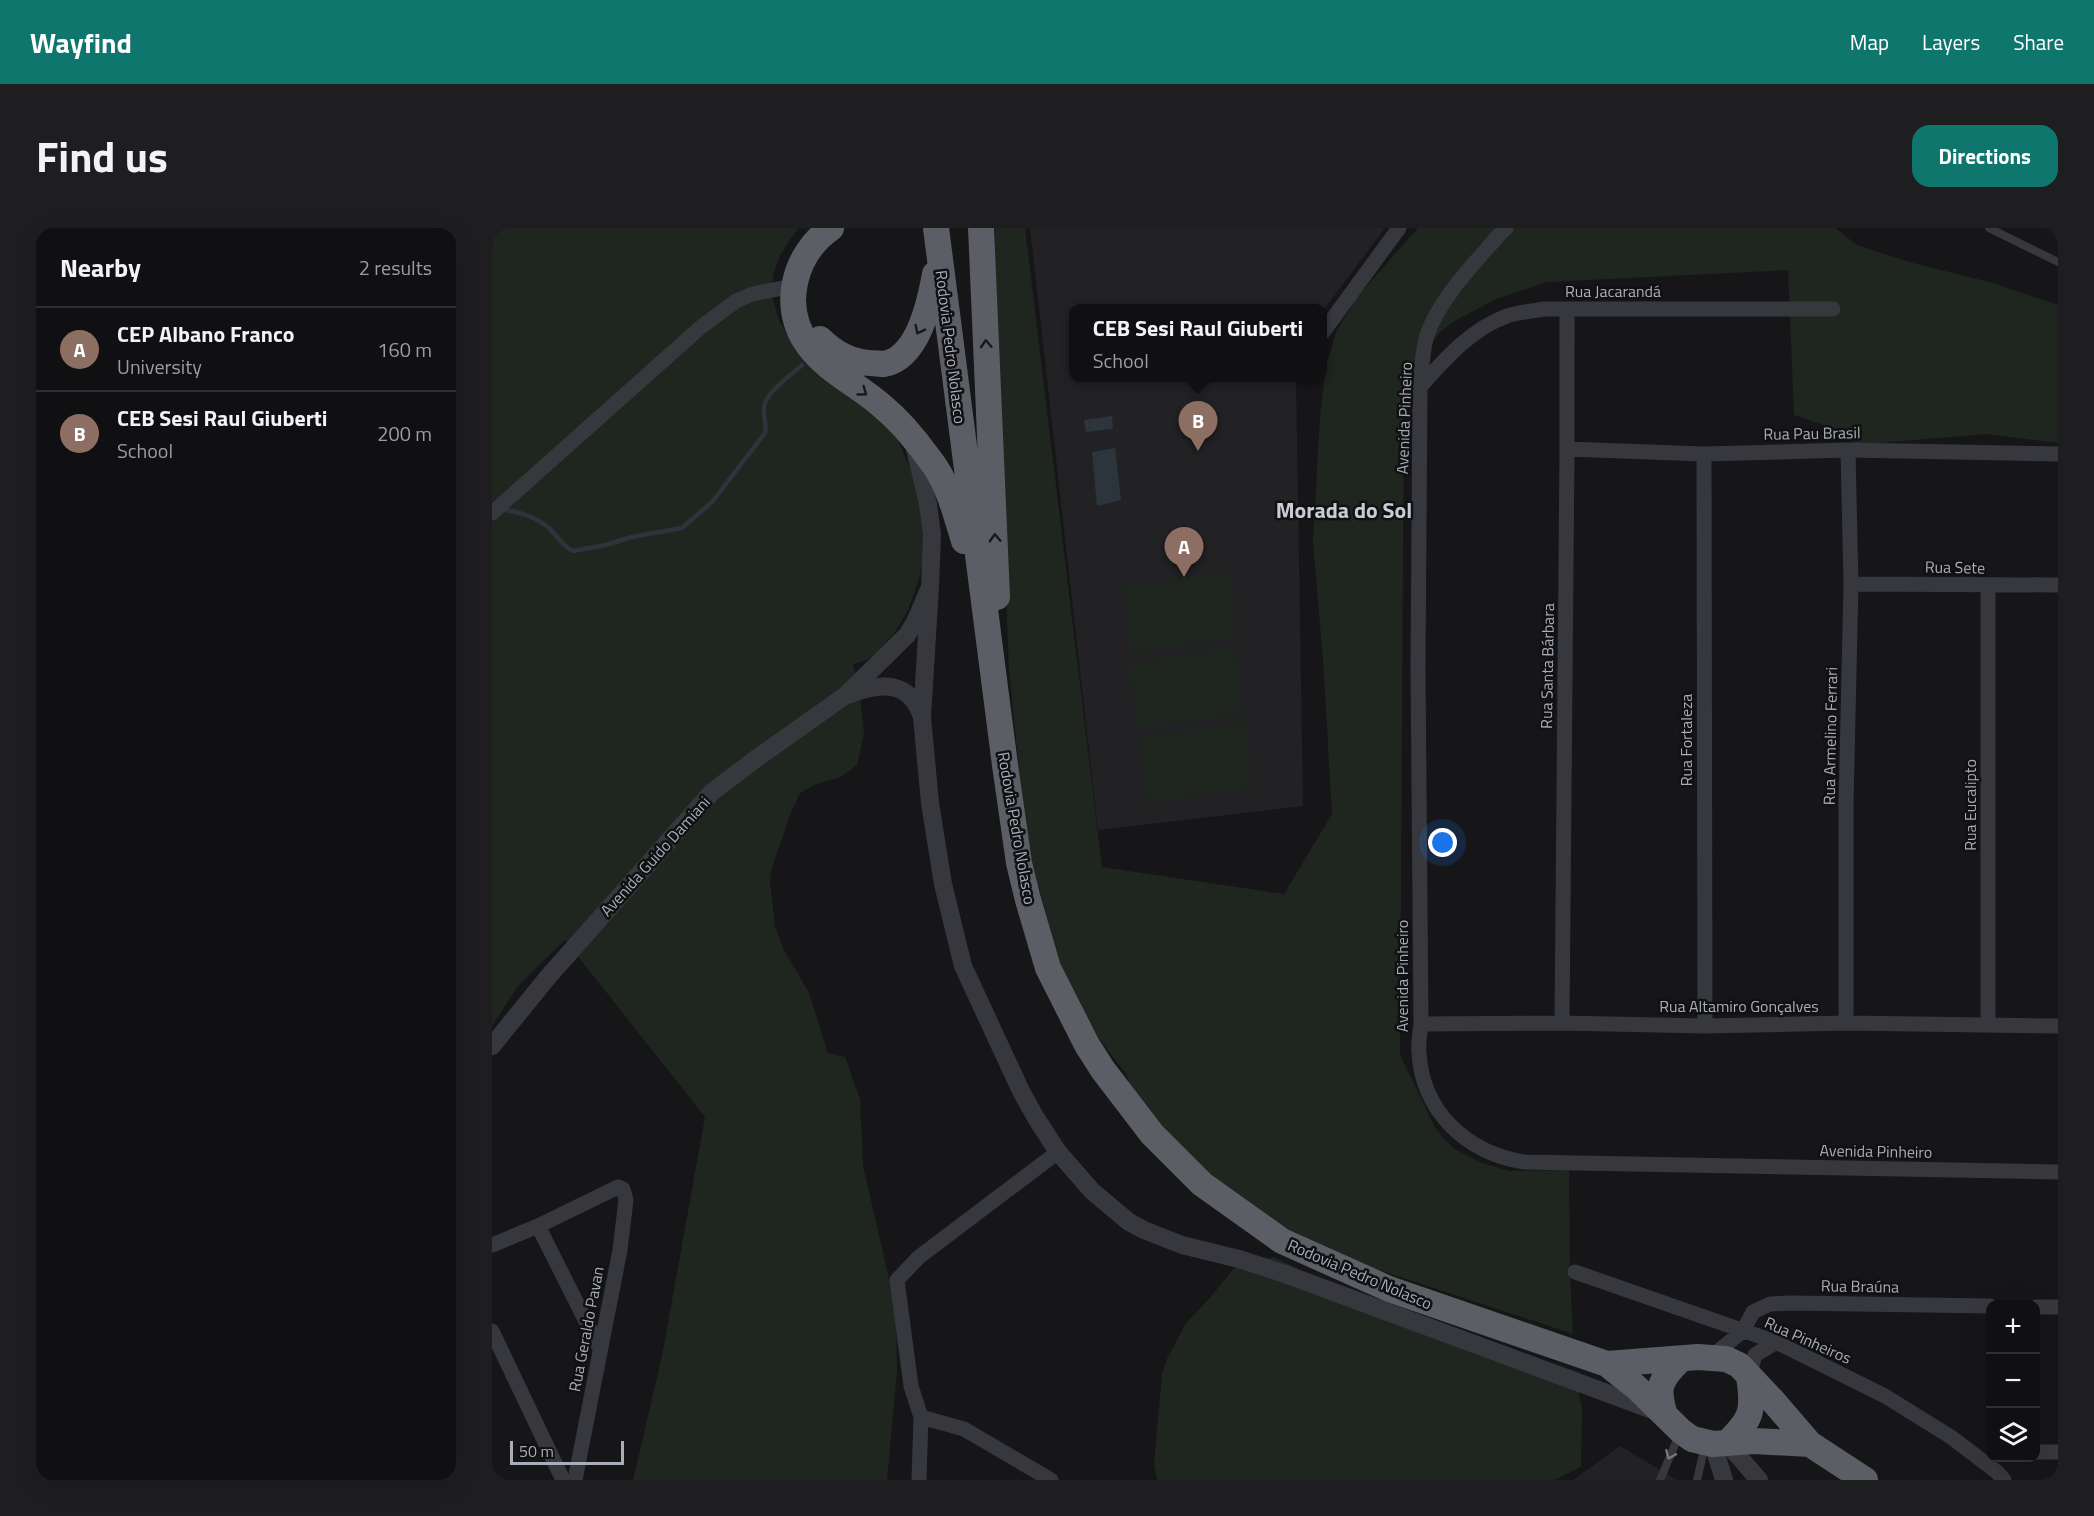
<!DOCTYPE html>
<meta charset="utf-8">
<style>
:root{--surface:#101012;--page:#1e1e20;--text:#f1f3f6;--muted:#9c9d9f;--line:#303032;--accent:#0f766e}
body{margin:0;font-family:"Titillium Web",sans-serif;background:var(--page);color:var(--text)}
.controls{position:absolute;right:18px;bottom:18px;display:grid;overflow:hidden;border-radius:12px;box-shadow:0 6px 24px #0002}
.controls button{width:54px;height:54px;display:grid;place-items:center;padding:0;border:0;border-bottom:2px solid var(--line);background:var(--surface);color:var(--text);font:30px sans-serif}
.scale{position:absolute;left:18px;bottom:15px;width:114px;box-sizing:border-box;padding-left:6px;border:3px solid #a8adb8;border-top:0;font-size:16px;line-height:21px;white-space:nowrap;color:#a8adb8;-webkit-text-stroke:4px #111113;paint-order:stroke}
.you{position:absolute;left:951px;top:615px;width:21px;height:21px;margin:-15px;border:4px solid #fff;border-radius:50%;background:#1a73e8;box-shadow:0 0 0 9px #1a73e833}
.badge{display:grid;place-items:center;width:39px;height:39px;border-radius:50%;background:var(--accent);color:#fff;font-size:20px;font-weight:700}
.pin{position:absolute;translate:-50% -50px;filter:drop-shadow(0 2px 3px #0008)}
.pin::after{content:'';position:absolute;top:32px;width:21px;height:18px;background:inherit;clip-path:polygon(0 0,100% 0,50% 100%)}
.popup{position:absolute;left:577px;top:76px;width:258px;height:78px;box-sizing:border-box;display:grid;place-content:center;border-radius:12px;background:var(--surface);filter:drop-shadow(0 2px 4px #0005);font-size:20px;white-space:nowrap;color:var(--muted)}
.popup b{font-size:22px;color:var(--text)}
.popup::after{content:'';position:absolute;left:50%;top:100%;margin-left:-12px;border:12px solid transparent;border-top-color:var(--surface)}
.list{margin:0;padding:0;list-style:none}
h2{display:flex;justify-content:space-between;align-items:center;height:78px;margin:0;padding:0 24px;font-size:26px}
h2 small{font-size:20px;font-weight:400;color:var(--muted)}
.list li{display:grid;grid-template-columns:39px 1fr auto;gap:18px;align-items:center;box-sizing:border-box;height:84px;padding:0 24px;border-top:2px solid var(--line)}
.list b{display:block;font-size:22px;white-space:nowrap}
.list p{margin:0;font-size:20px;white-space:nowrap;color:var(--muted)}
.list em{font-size:20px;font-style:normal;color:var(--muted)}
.icon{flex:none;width:33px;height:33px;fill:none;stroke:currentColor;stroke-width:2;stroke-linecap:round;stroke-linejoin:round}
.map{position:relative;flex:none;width:1566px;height:1252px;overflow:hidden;border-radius:18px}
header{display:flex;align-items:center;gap:36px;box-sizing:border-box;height:84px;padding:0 30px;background:var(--accent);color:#fff}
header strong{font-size:28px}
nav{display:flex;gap:33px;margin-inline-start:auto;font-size:21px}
.intro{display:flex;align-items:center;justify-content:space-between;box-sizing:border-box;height:144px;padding:0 36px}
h1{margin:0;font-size:42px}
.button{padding:15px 27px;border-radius:18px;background:var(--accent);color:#fff;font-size:21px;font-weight:700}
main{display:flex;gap:36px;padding:0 36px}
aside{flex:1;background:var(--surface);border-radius:18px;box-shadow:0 6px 24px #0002}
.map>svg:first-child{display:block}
</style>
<header>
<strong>Wayfind</strong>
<nav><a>Map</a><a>Layers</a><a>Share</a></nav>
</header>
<div class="intro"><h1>Find us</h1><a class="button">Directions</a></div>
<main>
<aside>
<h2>Nearby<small>2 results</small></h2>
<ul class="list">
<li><span class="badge" style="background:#8d6e63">A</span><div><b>CEP Albano Franco</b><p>University</p></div><em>160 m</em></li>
<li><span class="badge" style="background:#8d6e63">B</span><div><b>CEB Sesi Raul Giuberti</b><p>School</p></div><em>200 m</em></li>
</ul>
</aside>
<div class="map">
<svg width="1566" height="1252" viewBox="0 0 1566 1252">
<rect width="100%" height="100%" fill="#161618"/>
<!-- built -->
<path fill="#222225" d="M538,0H893L831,83V80H582V150H804L811,578L606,602Z
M1128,1218L1185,1252H1081Z"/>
<!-- green -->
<path fill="#1e261f" d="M0,0H306L288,27L281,47L280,68L287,93L309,123L381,180L404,208L425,256L433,323L428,348L417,380L404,403L386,423L375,432L361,436L368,469L372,506L365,537L349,549L324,556L308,565L298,587L280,640L278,653L283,699L291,720L317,765L336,825L353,829L368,871L371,938L404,1080L405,1144L395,1252H141L170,1128L213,889L73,712L26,758L0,798Z
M503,0H533L610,639L792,666L840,586L831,431L821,314L828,188L834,139L844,104L865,69L926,0H1343L1365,17L1417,34L1501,55L1566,77V215L1495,206L1361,217V207L1302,187L1296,42L1055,54L1007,70L964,92L949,103L924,134L912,160L908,827L942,897L951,910L963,921L990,935L1018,943L1077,942L1078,1046L1081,1106L866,1035L812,1012L725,963L642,867L634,846L601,803L567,734L545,669L534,608L517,443L503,67Z
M738,343L744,408L640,426L630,359Z
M744,419L749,485L646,503L636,435Z
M754,493L759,559L656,576L646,509Z
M782,1029L843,1059L968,1106L1087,1144L1092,1148L1086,1161L1090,1181L1089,1239L1062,1252H665L662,1236L670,1146L675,1131L694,1095L716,1072L748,1033L754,1036Z"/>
<!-- water -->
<path fill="#2c353c" d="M620,188L621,201L594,204L592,192Z
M623,220L629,272L605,278L600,224Z"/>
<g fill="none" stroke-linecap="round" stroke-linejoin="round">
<!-- stream -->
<path stroke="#2c353c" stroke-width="4.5" d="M14,282C30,285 44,289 57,300C66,308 70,318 81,323L114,317L139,309L190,300L220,274L273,205C275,195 271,190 272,180C272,166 300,146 310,137"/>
<!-- service -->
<path stroke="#37383d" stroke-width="8" d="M1497,0L1566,34
M1168,1252L1187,1207
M1205,1252L1213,1218"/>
<!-- minor -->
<path stroke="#37383d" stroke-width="15" d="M1014,0L1006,8C981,37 948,70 935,107C930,123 930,142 928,159L926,439L929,796C928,805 926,815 927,824C930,884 975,925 1032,934L1566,944
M831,104L907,0
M928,159C953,131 979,101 1015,88C1027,84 1040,83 1053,81H1341
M1075,221L1212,226L1356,222L1566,226
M1212,226L1213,798
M0,285L209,99L244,73L260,66L301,58
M1359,356L1566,357
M1496,358V796
M1070,795L1075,221V81
M1354,795V577L1359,356L1356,222
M929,796L1070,795L1213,798L1354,795L1566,798
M46,998L108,1121
M0,1017L46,998L126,959L131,961L134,972L128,1022L83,1252
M1083,1044L1284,1114L1393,1168L1459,1209L1505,1244L1512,1252
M1544,1079H1566
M0,1103L71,1252
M1220,1128L1251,1103L1261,1084L1278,1076L1299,1075L1498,1078
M1257,1148L1263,1127L1284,1114
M429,1189L472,1201L559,1252
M1544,1224H1566
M427,1252L429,1189L419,1158L405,1052L427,1029L566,924"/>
<!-- tertiary -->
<path stroke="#37383d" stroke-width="18" d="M438,359L430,489L438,575L451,656L471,738L529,863L544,890L566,924L600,963L637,994L652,1002L690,1017L747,1031L793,1046L1166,1184
M358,466C390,454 418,453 430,489
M0,818L56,749L220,564L265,530L354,467L415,407L423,394L438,359L440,307L436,276L422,217
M1235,1215L1267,1252
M1221,1216L1232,1252"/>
<!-- trunk -->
<path stroke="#5b5e65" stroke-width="26" d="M339,0C302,26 288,79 316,117C335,143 366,157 390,178C407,192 423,211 436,229C456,253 463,284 472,313
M444,0L513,537L527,635L536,672L556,740L595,817L611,842L660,906L710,956L790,1013L897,1061L1115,1136L1144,1159L1189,1203L1200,1211L1221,1216L1262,1213L1318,1216
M489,0L505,369
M328,111C342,125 358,134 378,135C382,135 388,136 392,136C426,130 438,74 443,46
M1115,1136L1206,1129L1234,1131L1247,1137L1281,1173L1318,1216L1373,1252
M1173,1187C1164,1159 1168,1151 1189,1131
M1235,1215C1261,1190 1262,1182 1257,1148"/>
</g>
<!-- one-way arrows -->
<defs><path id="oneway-chevron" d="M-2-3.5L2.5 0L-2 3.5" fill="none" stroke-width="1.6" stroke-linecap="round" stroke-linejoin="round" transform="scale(1.5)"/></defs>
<g stroke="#18191b">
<use href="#oneway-chevron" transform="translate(427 102) rotate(116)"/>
<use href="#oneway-chevron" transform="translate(494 116) rotate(-93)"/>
<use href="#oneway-chevron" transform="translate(371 164) rotate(36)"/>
<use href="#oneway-chevron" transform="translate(503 310) rotate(-92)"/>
</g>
<use stroke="#757881" href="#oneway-chevron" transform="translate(1178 1227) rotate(113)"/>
<g text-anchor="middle" stroke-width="5" stroke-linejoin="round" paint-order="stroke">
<!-- street labels -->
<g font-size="16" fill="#a8adb8" stroke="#111113">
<text x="1121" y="69">Rua Jacarandá</text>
<text transform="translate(459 119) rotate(83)" y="6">Rodovia Pedro Nolasco</text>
<text transform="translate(912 190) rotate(-88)" y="6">Avenida Pinheiro</text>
<text transform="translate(1320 205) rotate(-1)" y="6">Rua Pau Brasil</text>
<text transform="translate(1463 339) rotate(1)" y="6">Rua Sete</text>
<text transform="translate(1055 438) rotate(-89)" y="6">Rua Santa Bárbara</text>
<text transform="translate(1338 508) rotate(-89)" y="6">Rua Armelino Ferrari</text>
<text transform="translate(1194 512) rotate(-90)" y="6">Rua Fortaleza</text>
<text transform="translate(1478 577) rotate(-90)" y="6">Rua Eucalipto</text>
<text transform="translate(525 600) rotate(80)" y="6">Rodovia Pedro Nolasco</text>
<text transform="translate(163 628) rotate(-48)" y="6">Avenida Guido Damiani</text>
<text transform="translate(910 748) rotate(-90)" y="6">Avenida Pinheiro</text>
<text x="1247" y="784">Rua Altamiro Gonçalves</text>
<text transform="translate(1384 923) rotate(1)" y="6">Avenida Pinheiro</text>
<text transform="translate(868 1046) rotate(23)" y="6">Rodovia Pedro Nolasco</text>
<text transform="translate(1368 1058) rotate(1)" y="6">Rua Braúna</text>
<text transform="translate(94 1101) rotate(-79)" y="6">Rua Geraldo Pavan</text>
<text transform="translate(1316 1112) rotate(24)" y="6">Rua Pinheiros</text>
</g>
<!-- district labels -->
<g font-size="22" font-weight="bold" fill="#c9ccd4" stroke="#111113">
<text x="852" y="290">Morada do Sol</text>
</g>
</g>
</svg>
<div class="controls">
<button>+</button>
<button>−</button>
<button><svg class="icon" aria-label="layers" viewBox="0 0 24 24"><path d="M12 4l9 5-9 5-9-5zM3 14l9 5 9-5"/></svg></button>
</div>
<div class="scale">50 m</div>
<div class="you"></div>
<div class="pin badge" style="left:692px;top:349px;background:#8d6e63">A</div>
<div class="pin badge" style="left:706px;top:223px;background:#8d6e63">B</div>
<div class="popup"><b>CEB Sesi Raul Giuberti</b>School</div>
</div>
</main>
